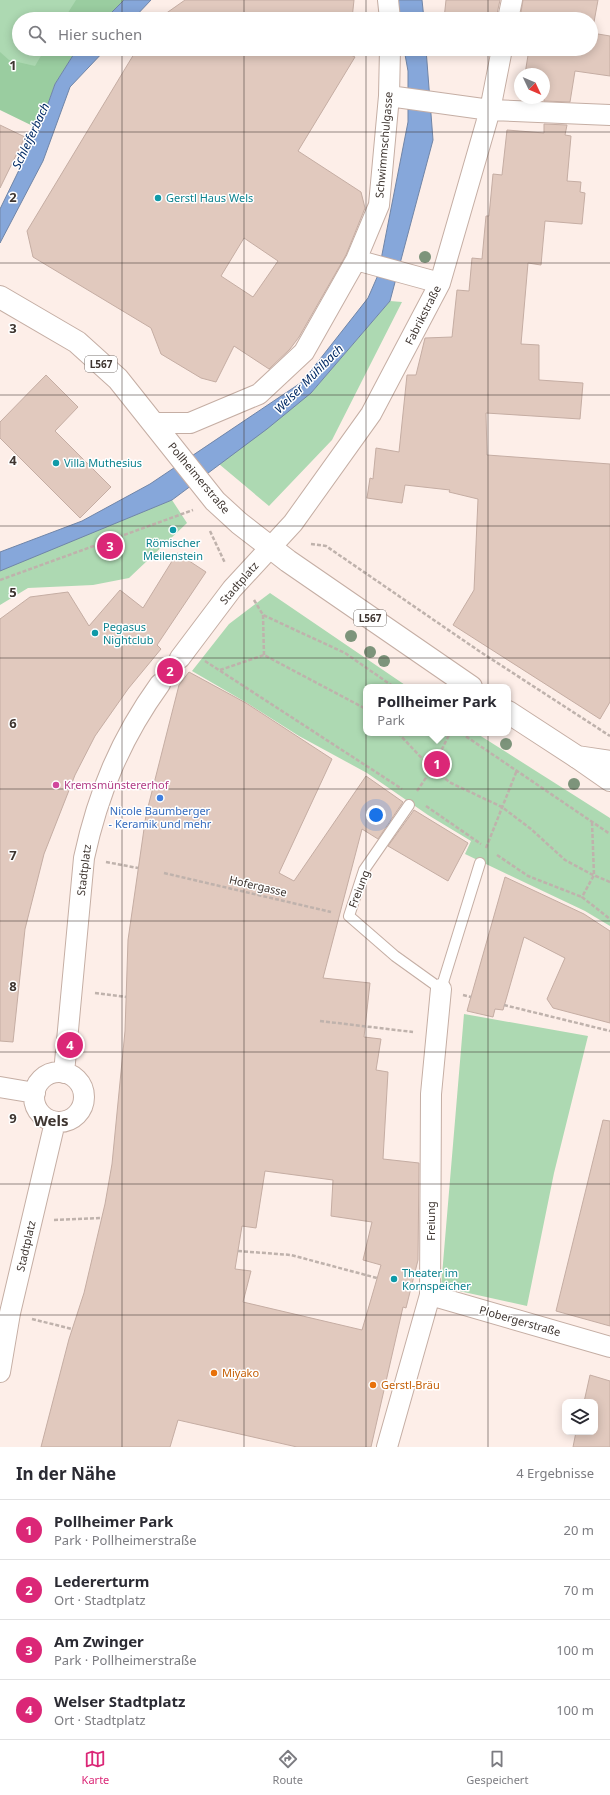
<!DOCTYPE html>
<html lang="de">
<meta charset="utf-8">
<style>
:root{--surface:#fff;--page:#f2f2f3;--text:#2b2b33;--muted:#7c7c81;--line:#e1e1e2;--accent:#db2777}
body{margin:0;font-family:"Noto Sans",sans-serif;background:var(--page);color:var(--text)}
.controls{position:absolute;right:12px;bottom:12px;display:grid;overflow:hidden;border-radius:8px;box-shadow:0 2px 10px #0003}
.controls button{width:36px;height:36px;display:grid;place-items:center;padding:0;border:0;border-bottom:1px solid var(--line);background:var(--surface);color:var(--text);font:20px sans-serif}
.compass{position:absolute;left:514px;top:68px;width:36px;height:36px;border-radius:50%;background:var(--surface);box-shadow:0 2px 10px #0003;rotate:134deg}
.you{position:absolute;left:376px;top:815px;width:14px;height:14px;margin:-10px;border:3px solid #fff;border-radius:50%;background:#1a73e8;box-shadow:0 0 0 6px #1a73e833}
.badge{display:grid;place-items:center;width:26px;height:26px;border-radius:50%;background:var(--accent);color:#fff;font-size:13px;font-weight:700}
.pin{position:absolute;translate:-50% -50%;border:2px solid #fff;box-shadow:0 1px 4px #0006}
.popup{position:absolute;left:363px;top:684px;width:148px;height:52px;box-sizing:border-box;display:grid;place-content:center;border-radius:8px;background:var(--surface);filter:drop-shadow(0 1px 3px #0005);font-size:13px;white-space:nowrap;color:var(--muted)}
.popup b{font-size:15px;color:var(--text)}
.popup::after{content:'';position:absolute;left:50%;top:100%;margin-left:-8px;border:8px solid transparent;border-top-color:var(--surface)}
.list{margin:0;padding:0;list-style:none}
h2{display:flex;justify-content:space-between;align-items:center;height:52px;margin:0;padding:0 16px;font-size:17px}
h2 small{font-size:13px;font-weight:400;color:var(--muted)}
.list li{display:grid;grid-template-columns:26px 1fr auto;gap:12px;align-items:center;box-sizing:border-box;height:60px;padding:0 16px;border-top:1px solid var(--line)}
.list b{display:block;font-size:15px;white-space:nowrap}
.list p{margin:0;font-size:13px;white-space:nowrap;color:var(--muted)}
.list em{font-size:13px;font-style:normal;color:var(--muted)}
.icon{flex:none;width:22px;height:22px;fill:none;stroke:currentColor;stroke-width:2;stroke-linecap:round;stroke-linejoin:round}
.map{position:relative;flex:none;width:610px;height:1447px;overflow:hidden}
.search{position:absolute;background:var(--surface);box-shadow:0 2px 10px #0003;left:12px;right:12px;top:12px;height:44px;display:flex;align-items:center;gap:10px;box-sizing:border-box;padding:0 14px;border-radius:22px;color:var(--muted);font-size:15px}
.sheet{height:292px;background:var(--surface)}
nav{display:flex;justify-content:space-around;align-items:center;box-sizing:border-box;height:56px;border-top:1px solid var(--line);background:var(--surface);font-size:11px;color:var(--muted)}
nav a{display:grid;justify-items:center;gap:2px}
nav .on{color:var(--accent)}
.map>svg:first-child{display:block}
</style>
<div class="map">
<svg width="610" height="1447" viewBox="0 0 610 1447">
<rect width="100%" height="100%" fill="#fdeee8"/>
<!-- green -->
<path fill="#add9b2" d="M0,0H124L105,19H19V49H77L55,84L0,110Z
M390,301L402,302L332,440L269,506L219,464L311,393Z
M172,500L187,523L129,578L93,585L28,588L0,605V569Z
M270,593L408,687H366V733H476L610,818V926L585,911L465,854L471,841L428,815L367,773L299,736L247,703L192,671L229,624Z
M464,1014L588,1036L554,1173L527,1306L441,1287Z"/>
<!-- forest -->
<path fill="#9acda0" d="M76,0H124L105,19H64Z
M45,49H77L55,84L39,129L0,110V52L9,60L35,66Z"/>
<!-- water -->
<path fill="#86a7da" stroke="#7085a7" d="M124,0H151L133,19H105Z
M395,0H422L424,19H398Z
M77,49H106L70,87L43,161L0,243V209L39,129L55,84Z
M404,49H426L433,140L390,301L311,393L267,429L172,500L0,571V552L82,521L150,484L302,382L368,298L378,275L408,122V71Z"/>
<!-- building -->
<path fill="#e1c9be" stroke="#c5ada3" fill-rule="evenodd" d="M185,0H354L352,19H158Z
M446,0H500L497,14L492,13L491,19H444Z
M523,0H598L592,33L610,36V76L575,71L570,102L544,101V74H525L529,49H591V19L520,18Z
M137,49H348L347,53L355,57L298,151L361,192L365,208L346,255L299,337L290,349L269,369L234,346L216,382L201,378L161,354L151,328L33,257L27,231ZM244,238L278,261L253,297L221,276Z
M544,124L567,125L565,135L571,136L567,181L581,182L580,192L585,193L582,224L545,221L541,265L528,263L521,344L539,345V380L583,383L580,419L486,413L487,455L610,464V702L600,719L453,625L474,590L478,499L449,492L450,490L405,485L402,503L367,498L370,478L373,479L376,448L399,452L407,375H416L425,338L452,337L457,290L469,291L472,258L482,259L486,216H489L493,174L502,175L507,130L544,133Z
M0,125L25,137L0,188Z
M46,375L78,407L55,431L111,487L80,518L0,438V422Z
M177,553L206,572L157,645L161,649L128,689L95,736L75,775L44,854L25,929L13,1042L0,1041V619L30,597L68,592L89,626L120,590L143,608Z
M189,672L246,703L332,759L279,873L294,881L366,776L403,802L378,839L362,829L323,978L370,983L364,1037L381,1039L376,1070L388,1072L383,1159L419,1163L418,1260L406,1308L403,1307L371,1447H297L178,1420L170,1447H41L69,1339L84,1293L105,1204L112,1164L125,1031L128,940L146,815L179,685ZM265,1171L333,1180L331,1216L372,1222L363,1260L381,1265L362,1330L243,1302L251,1271L235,1269L242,1226L256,1228Z
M414,810L468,843L448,881L388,846Z
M505,877L584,914L610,931V1023L553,1008L547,999L565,958L524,937L503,1010L495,1009L493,1017L467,1011Z
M603,1120L610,1121V1326L556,1311Z
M590,1375L610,1381V1447H573L576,1432H595V1402H584Z"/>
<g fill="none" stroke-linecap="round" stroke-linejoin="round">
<!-- street-tunnel -->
<path stroke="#d7c9c3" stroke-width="20" stroke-dasharray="20 10" stroke-linecap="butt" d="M160,684L180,658"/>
<defs>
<path id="lane" d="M409,805L364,870L349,916L395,956L441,989L480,863"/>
<path id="street" d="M388,0L390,19
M508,19L512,0
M389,96L490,110L610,115
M356,260L440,283
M154,423H190L259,394L304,352L356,260L379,205L389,96L390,49
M180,658L232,589L293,523L371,414L440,283L490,110L502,49
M34 1097a25 25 0 1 1 50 0a25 25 0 1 1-50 0Z
M64,1073L84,858C98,793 121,738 160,684
M0,1087L35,1093
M430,1295L610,1347
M0,1372L10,1313L55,1122
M387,1447L430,1295L431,1094L441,989"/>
<path id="secondary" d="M577,757L610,780"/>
<path id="primary" d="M0,297L77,342L118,379L215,501L239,523L288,561L471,687
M508,712L577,757L610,762"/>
</defs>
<!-- lane casing -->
<use href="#lane" stroke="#c5aea4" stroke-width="12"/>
<!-- street casing -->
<use href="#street" stroke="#c5aea4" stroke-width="22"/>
<!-- secondary casing -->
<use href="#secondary" stroke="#c5aea4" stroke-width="24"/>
<!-- primary casing -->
<use href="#primary" stroke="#c5aea4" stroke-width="24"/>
<!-- path -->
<path stroke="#bfb2ac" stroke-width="2.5" stroke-dasharray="4 2" stroke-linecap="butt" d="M210,531L225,563
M311,544L326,546L479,651L610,736
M0,580L193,510
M254,600L263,615L345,653L394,687
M263,615L264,655
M205,661L402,789
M220,670L264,655L366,709
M398,733L432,769L451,783L502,807L531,829L565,860L591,874L610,882
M461,733L610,834
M417,791L432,769L450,733
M426,806L481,844
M592,822L594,875L582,897L610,919
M486,848L517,770
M497,855L528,876L582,897
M106,862L138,868
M164,873L331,912
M95,993L126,997
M463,995L471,997
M504,1005L610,1031
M320,1021L413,1032
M54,1220L102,1218
M238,1251L291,1255L377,1278
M32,1319L72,1329"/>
<!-- lane -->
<use href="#lane" stroke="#fff" stroke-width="10"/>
<!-- street -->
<use href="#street" stroke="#fff" stroke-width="20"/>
<!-- secondary -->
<use href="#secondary" stroke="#fff" stroke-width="22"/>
<!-- primary -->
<use href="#primary" stroke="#fff" stroke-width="22"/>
</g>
<!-- trees -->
<g fill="#7d947b">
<circle cx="425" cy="257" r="6"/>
<circle cx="351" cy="636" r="6"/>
<circle cx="370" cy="652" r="6"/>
<circle cx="384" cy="661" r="6"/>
<circle cx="506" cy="744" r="6"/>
<circle cx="574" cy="784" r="6"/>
</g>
<!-- grid -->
<path fill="none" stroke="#3e3530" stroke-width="1" stroke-opacity="0.55" d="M122,0V19M244,0V19M366,0V19M488,0V19M122,49V1447M244,49V1447M366,49V1447M488,49V1447M0,132H610M0,263H610M0,395H610M0,526H610M0,658H610M0,789H610M0,921H610M0,1052H610M0,1184H610M0,1315H610"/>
<!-- markers -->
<g fill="#0f9aa8" stroke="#fff" stroke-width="1.5">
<circle cx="158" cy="198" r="4"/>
<circle cx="56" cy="463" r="4"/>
<circle cx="173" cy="530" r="4"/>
<circle cx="95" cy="633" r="4"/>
<circle cx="394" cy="1279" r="4"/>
</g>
<circle fill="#d1479c" stroke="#fff" stroke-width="1.5" cx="56" cy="785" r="4"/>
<circle fill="#3f7fe0" stroke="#fff" stroke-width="1.5" cx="160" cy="798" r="4"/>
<g fill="#e8710a" stroke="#fff" stroke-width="1.5">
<circle cx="214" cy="1373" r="4"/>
<circle cx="373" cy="1385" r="4"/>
</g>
<g text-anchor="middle" stroke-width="3" stroke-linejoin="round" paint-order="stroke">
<!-- shield labels -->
<g fill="#fff" stroke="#78726e" stroke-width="1">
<rect x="85" y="356" width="32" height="16" rx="3"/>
<rect x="354" y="610" width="32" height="16" rx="3"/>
</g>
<g font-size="10" font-weight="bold" fill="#3e3530">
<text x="101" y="368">L567</text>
<text x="370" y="622">L567</text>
</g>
<!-- street labels -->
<g font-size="11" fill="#3e3530" stroke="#fff">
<text transform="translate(384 145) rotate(-85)" y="4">Schwimmschulgasse</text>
<text transform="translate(423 315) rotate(-63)" y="4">Fabrikstraße</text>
<text transform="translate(199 478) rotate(50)" y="4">Pollheimerstraße</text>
<text transform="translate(239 583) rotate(-49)" y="4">Stadtplatz</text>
<text transform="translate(84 870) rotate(-83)" y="4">Stadtplatz</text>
<text transform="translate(258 886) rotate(13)" y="4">Hofergasse</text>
<text transform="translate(359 889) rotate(-69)" y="4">Freiung</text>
<text transform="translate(431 1221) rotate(-90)" y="4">Freiung</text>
<text transform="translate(26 1246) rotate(-77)" y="4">Stadtplatz</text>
<text transform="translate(520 1321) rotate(16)" y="4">Plobergerstraße</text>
</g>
<!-- culture labels -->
<g font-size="11" fill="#0d838f" stroke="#fff" text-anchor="start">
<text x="166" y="202">Gerstl Haus Wels</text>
<text x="64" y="467">Villa Muthesius</text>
<text x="173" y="547" text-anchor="middle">Römischer<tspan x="173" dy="13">Meilenstein</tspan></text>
<text x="103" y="631">Pegasus<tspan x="103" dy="13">Nightclub</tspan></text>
<text x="402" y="1277">Theater im<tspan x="402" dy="13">Kornspeicher</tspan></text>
</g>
<!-- hotel labels -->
<g font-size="11" fill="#b23c85" stroke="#fff" text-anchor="start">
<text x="64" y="789">Kremsmünstererhof</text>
</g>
<!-- shop labels -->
<g font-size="11" fill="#366cbe" stroke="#fff">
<text x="160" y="815">Nicole Baumberger<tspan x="160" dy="13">- Keramik und mehr</tspan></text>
</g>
<!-- food labels -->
<g font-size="11" fill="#c56008" stroke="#fff" text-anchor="start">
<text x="222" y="1377">Miyako</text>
<text x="381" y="1389">Gerstl-Bräu</text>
</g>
<!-- water labels -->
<g font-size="12" font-style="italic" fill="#022a65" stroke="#fff">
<text transform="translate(31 136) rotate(-65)" y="4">Schleiferbach</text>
<text transform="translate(309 379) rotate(-45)" y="4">Welser Mühlbach</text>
</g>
<!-- district labels -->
<g font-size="15" font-weight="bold" fill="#3e3530" stroke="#fff">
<text x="51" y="1126">Wels</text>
</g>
</g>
<g font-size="13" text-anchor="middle" font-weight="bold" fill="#3e3530" stroke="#fff" stroke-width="3" stroke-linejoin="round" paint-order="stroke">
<text x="13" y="70">1</text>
<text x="13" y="202">2</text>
<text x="13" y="333">3</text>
<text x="13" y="465">4</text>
<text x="13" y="597">5</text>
<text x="13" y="728">6</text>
<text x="13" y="860">7</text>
<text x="13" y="991">8</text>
<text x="13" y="1123">9</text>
</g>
</svg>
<div class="controls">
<button><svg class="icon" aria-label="layers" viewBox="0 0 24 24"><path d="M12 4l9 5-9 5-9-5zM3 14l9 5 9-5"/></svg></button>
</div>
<svg class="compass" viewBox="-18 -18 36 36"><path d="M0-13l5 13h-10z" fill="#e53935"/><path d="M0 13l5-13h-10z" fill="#7c7c81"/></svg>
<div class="you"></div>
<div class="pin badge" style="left:437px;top:764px">1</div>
<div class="popup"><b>Pollheimer Park</b>Park</div>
<div class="pin badge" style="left:170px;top:671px">2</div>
<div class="pin badge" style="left:110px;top:546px">3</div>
<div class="pin badge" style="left:70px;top:1045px">4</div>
<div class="search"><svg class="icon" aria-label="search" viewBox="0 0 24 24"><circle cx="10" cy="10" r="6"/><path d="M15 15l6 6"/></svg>Hier suchen</div>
</div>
<section class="sheet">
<h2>In der Nähe<small>4 Ergebnisse</small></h2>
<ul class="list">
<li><span class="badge">1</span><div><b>Pollheimer Park</b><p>Park · Pollheimerstraße</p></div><em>20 m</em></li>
<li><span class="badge">2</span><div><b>Ledererturm</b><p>Ort · Stadtplatz</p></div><em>70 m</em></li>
<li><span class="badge">3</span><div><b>Am Zwinger</b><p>Park · Pollheimerstraße</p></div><em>100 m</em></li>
<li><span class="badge">4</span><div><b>Welser Stadtplatz</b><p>Ort · Stadtplatz</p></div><em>100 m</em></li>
</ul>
</section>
<nav>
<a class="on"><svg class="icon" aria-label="map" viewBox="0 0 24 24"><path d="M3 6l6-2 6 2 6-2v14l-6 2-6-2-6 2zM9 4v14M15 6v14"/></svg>Karte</a>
<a><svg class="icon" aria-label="directions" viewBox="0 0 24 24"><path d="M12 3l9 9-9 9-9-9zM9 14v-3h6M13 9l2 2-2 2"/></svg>Route</a>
<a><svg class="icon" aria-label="saved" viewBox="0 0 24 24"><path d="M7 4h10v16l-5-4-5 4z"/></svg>Gespeichert</a>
</nav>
